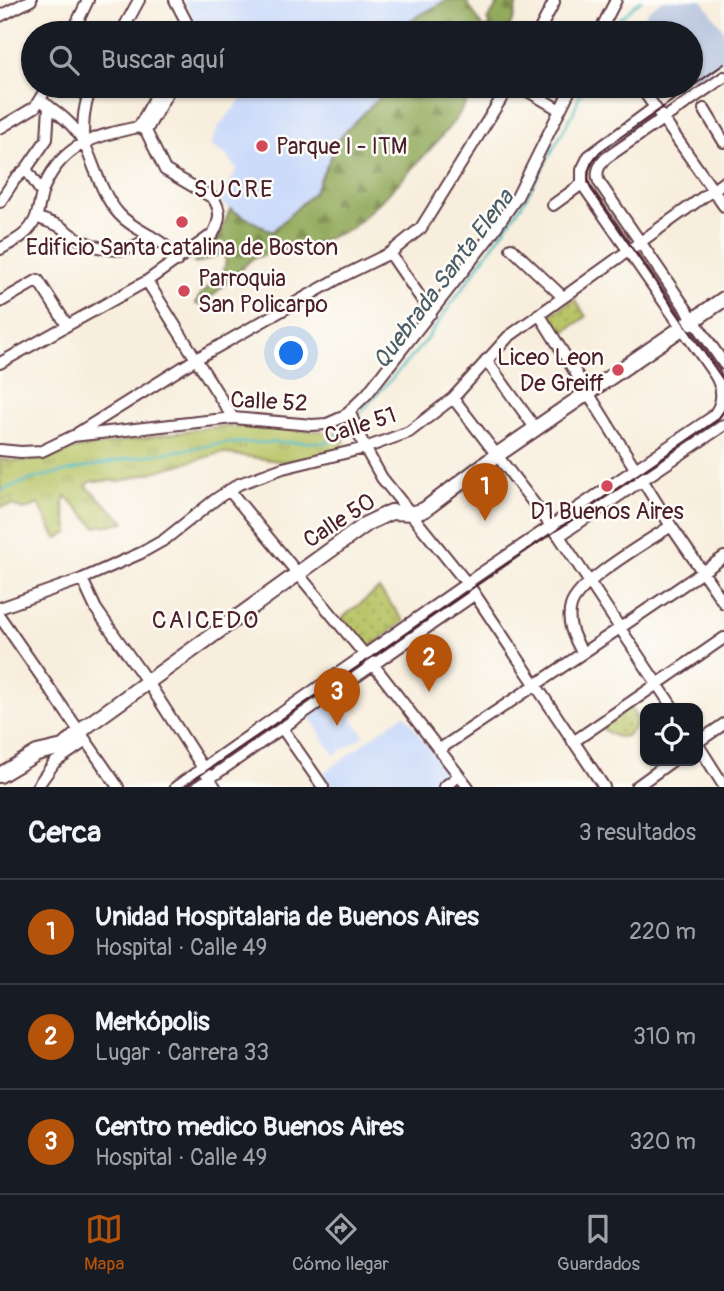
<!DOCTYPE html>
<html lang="es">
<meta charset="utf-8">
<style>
:root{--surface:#171b24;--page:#20242c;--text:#f1f3f6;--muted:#9ea1a6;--line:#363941;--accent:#b45309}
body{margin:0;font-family:Pangolin,sans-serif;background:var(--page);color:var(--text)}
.controls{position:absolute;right:21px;bottom:21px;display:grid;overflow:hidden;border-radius:14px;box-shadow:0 2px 5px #0004}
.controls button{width:63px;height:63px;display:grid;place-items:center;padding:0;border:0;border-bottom:2px solid var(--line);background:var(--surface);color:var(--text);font:35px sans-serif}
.you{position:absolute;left:292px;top:354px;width:24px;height:24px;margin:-18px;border:5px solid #fff;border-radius:50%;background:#1a73e8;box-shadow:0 0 0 10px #1a73e833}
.badge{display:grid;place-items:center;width:46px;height:46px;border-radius:50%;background:var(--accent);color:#fff;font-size:23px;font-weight:700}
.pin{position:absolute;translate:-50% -58px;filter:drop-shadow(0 2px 4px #0008)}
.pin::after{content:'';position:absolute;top:37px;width:24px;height:21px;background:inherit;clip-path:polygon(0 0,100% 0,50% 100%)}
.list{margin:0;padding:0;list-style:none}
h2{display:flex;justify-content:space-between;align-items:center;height:91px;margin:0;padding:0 28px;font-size:30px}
h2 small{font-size:23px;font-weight:400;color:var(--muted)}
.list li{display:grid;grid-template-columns:46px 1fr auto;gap:21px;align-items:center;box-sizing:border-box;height:105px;padding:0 28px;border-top:2px solid var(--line)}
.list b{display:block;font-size:26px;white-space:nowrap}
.list p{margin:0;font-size:23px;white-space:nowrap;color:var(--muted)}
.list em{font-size:23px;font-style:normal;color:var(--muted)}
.icon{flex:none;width:38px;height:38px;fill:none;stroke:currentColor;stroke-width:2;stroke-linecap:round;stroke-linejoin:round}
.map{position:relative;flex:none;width:724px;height:787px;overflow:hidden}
.search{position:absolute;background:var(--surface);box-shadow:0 2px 5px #0004;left:21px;right:21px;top:21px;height:77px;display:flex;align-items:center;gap:18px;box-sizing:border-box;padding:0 24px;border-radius:38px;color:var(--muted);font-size:26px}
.sheet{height:406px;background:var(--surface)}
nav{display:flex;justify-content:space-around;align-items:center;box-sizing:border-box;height:98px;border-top:2px solid var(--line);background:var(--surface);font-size:19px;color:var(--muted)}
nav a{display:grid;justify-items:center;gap:4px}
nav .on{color:var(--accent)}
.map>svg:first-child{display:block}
</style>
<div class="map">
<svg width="724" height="787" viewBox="0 0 724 787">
<defs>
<pattern id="grass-tufts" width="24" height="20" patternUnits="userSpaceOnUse" patternTransform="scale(1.75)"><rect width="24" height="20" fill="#b9c567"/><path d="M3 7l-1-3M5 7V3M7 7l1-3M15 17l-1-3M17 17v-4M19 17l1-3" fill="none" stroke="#989f55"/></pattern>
<pattern id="forest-firs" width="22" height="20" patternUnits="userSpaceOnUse" patternTransform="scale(1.75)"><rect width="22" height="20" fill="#92aa5c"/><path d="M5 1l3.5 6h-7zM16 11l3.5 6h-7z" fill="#798a4c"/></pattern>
<pattern id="park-dots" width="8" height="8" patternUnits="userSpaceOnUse" patternTransform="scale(1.75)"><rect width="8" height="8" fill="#b9c567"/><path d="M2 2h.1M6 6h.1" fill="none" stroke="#989f55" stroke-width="1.8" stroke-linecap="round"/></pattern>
</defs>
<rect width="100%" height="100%" fill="#fdfcf7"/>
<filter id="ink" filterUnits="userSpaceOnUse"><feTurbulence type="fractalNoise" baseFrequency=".0143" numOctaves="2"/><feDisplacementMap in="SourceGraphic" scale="14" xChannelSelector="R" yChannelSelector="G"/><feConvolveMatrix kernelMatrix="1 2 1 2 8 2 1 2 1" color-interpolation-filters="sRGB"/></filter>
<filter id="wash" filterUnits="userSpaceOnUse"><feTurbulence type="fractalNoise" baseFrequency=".00686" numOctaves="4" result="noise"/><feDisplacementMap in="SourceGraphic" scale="28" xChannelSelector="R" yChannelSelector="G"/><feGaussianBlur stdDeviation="1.57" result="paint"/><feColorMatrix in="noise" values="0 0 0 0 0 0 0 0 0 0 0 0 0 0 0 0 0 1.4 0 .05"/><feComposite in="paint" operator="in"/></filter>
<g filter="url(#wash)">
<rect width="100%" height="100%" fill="#f8eedd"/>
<!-- built -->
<path fill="#ccdbfa" d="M184,0H468H447L388,33H211L197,25Z
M240,86H391L341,136L314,192L272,232L220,203L237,169L227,156L211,146L219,126L244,96Z
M339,697L364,736L334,755L309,716Z
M404,714L451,777L437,787H329L321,775Z"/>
<!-- industrial -->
<path fill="#b8c5de" d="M663,0H702L724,30V59L691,83V33H636L648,11Z"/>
<!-- grass -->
<path fill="url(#grass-tufts)" stroke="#827249" stroke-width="2" d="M220,426L333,432L347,435L340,451L286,462L221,453L121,481H92L86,486L125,522L96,527L66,496L63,503L69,533L56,539L39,504L24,510L12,505L0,507V459C25,463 46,461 69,450Z"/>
<!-- forest -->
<path fill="url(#forest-firs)" stroke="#6e6444" stroke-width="2" d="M447,0L466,1L484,29L490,25L487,20L501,0H517L514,18L506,33H388Z
M391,86H476L456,119L435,144L388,194L352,228L321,241L253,258L207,301L201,305L196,304C202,283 224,286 226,259L220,254L196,264L193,262L219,238L230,209L272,232L314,192L341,136Z"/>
<!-- park -->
<path fill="url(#park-dots)" stroke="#827249" stroke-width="2" d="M575,299L586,317L561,334L549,316Z
M379,589L404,621L367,650L342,618Z
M630,707L637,719C631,742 616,741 601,727Z"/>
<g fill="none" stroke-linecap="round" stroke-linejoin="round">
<!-- stream -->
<path stroke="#4ab9c0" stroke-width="2.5" d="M610,33L614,24L641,0
M355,419L423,344L523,203L573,113L583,86
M0,491L35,478L126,459L225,443L327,442L350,423"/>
</g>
</g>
<g filter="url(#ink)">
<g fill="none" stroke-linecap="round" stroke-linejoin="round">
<defs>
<path id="minor" d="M175,0L189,27L190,33
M0,16L31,0
M72,33L88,0
M121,33L139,0
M538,33L554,2
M599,33L616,0
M724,77L606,158C599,165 595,172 599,182L724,364
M519,86L560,110
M640,86L724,206
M40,100C57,112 73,123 83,141C95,166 101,194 119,214C137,234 166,237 177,261
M704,109L724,142
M139,127L161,86
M0,128L35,107L48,86
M146,131L171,86
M83,142C83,122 83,104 93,86
M42,193L26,169L47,139L49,106
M0,202L15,179L26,169
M553,205L582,184
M36,217C43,220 50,222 57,225C62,227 66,231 70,234C96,250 126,258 151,236
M511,248L563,297
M0,249C15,241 30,234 36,217C40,206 40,195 45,185C64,143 98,135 139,127
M390,253L431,313
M147,281L233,418
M0,302L38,280L67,325
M539,314L671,526L724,603
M486,360L536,429
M0,363L147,281L213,234C220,221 222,211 213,198L165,170L146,131L139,127
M453,398L559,536L673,708
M349,411L365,448L382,478L470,587L604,787
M78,433L196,359L341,277L390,253L421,228L426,220L509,86
M0,450L21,452L42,451L73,436L233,418L312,425L327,424L343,417L367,394L488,239L517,197L572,86
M229,490L379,672L468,787
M559,536L724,425
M82,579L96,609L151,687L215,787
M471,580L711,418C724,405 724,390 715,375L582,184V170L589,156L654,108
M0,608L82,579L141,553L164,540L216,499L239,484L283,468L365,448L409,432L453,398L508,337L724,182
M0,617L118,787
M582,652C574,638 566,623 571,606C578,581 647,542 671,526
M282,728L323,787
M573,742L724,638
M698,742L724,724
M698,745L724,786
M440,749C535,685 630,622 724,557
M37,787L54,763L86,741
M176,787L463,586
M197,787L471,597
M444,787L459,776
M636,787L672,761"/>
<path id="major" d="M0,775L37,753L63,747L88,725L368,523L391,512L415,513L424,510L497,455L724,299"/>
</defs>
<!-- minor casing -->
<use href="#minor" stroke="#643e46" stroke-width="14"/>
<!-- major casing -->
<use href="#major" stroke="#643e46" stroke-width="18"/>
<!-- minor -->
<use href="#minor" stroke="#fff" stroke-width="10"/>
<!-- major -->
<use href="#major" stroke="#fff" stroke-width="14"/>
<!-- tram -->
<path stroke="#4a1f2b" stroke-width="2" d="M724,64L601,151C589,162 585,174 591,189L724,381
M183,787L717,420L724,411"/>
</g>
</g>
<!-- markers -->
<g fill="#d1495b" stroke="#fdfcf7" stroke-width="2.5">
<circle cx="262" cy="146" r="7"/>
<circle cx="182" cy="222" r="7"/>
<circle cx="184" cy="291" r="7"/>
<circle cx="618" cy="370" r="7"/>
<circle cx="607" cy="486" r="7"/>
</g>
<g text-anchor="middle" stroke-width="5" stroke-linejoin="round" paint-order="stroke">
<!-- poi labels -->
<g font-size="23" fill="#4a1f2b" stroke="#fdfcf7" text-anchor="start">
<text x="276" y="154">Parque I - ITM</text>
<text x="182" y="255" text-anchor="middle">Edificio Santa catalina de Boston</text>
<text x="198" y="286">Parroquia<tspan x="198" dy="26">San Policarpo</tspan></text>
<text x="604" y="365" text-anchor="end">Liceo Leon<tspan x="604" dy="26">De Greiff</tspan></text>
<text x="607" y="519" text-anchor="middle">D1 Buenos Aires</text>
</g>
<!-- street labels -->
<g font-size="23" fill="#4a1f2b" stroke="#fdfcf7">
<text transform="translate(269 401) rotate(3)" y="8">Calle 52</text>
<text transform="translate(360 425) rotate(-18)" y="8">Calle 51</text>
<text transform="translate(339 520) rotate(-33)" y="8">Calle 50</text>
</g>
<!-- neighbourhood labels -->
<g font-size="24" letter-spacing="2" fill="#4a1f2b" stroke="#fdfcf7">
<text x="234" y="197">SUCRE</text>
<text x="206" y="628">CAICEDO</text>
</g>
<!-- water labels -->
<g font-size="24" font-style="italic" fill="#4a5d67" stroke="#fdfcf7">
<text transform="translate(443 279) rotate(-53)" y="8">Quebrada Santa Elena</text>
</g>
</g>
</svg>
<div class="controls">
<button><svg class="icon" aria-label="locate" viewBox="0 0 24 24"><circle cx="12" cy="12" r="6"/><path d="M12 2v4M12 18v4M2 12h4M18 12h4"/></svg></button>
</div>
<div class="you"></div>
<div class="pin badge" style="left:485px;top:521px">1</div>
<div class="pin badge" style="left:429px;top:692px">2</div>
<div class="pin badge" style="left:337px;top:726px">3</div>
<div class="search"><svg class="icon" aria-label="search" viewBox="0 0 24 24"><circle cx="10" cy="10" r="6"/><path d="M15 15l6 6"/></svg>Buscar aquí</div>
</div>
<section class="sheet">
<h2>Cerca<small>3 resultados</small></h2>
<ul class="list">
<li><span class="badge">1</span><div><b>Unidad Hospitalaria de Buenos Aires</b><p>Hospital · Calle 49</p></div><em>220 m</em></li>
<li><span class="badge">2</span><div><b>Merkópolis</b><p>Lugar · Carrera 33</p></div><em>310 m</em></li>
<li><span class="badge">3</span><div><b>Centro medico Buenos Aires</b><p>Hospital · Calle 49</p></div><em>320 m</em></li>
</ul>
</section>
<nav>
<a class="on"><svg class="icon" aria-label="map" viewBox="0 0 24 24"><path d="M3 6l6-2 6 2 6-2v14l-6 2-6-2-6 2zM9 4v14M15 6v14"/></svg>Mapa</a>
<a><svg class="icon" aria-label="directions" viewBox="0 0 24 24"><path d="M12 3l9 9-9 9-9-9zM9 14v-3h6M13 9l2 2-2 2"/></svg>Cómo llegar</a>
<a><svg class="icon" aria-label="saved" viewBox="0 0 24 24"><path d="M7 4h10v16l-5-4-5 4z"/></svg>Guardados</a>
</nav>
